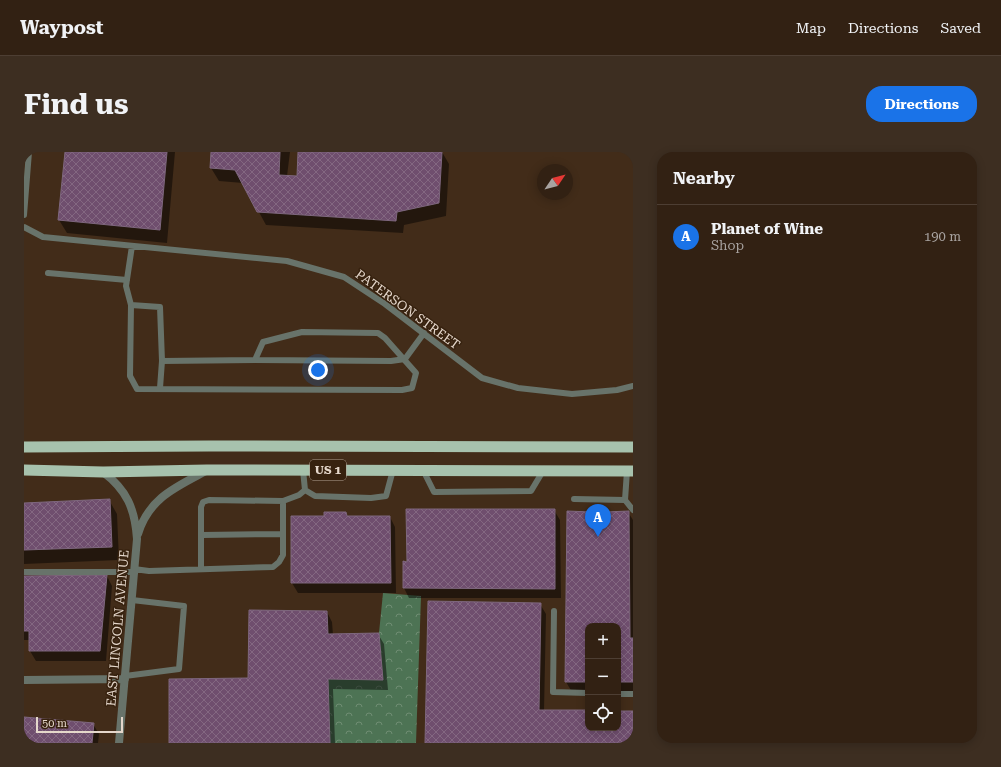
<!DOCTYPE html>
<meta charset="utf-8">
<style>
:root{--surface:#322113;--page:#3d2e21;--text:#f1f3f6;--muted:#a8a3a0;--line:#4d3e33;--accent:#1a73e8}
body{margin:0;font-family:"Roboto Serif",serif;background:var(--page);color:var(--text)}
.controls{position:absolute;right:12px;bottom:12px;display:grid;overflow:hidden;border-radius:8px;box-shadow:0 2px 10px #0003}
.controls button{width:36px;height:36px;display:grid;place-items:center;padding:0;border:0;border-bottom:1px solid var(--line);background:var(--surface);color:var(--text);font:20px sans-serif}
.compass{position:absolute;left:513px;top:12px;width:36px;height:36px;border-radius:50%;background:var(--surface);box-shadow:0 2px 10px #0003;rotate:55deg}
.scale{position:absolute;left:12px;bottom:10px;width:87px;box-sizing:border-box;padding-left:4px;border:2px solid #e5d7cb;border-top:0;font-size:11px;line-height:14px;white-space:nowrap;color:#e5d7cb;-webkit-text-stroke:3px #37220f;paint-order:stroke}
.you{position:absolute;left:294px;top:218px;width:14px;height:14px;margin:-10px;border:3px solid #fff;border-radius:50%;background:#1a73e8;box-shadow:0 0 0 6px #1a73e833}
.badge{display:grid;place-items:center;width:26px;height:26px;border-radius:50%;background:var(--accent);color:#fff;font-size:13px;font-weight:700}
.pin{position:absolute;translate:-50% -33px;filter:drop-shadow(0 1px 2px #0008)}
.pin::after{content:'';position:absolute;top:21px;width:14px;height:12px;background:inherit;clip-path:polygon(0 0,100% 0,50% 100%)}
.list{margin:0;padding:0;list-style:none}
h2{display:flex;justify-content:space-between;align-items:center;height:52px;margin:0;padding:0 16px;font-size:17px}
h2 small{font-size:13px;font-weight:400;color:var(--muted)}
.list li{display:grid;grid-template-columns:26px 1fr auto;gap:12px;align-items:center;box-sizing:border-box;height:64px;padding:0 16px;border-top:1px solid var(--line)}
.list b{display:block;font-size:15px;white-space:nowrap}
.list p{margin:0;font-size:13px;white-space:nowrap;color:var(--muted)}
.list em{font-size:13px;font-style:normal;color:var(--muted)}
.icon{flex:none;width:22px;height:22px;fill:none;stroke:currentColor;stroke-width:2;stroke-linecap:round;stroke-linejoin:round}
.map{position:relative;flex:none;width:609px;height:591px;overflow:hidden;border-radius:16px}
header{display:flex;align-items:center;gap:24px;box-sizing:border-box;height:56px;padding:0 20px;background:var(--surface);border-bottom:1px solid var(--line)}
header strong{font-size:19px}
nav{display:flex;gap:22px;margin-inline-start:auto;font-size:14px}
.intro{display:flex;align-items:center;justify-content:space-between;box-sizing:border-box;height:96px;padding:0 24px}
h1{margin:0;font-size:28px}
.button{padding:10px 18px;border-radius:16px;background:var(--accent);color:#fff;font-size:14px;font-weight:700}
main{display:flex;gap:24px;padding:0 24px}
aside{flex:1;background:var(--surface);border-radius:16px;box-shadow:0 2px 10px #0003}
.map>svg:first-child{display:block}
</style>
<header>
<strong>Waypost</strong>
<nav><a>Map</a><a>Directions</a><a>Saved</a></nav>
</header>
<div class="intro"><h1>Find us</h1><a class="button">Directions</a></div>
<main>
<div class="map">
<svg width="609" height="591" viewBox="0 0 609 591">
<defs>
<pattern id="forest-crowns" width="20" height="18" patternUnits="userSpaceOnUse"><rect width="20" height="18" fill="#4d7354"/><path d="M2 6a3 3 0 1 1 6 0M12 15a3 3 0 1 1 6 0" fill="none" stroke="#6f8d73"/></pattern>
<pattern id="building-cross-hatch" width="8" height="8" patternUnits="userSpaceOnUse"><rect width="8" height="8" fill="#6f4e6e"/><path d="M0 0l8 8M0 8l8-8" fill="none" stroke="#836781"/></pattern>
</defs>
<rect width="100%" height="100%" fill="#422c19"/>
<!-- forest -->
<path fill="url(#forest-crowns)" d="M359,441L397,444L392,591H306L304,527L359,528L355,481Z"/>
<!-- shadow -->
<path fill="#0007" d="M42,0H151L143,91L43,81L35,68Z
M188,0H266L263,24L274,25L275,0H418L425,12L422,64L380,73L379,81L242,73L219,31L195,29L187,16Z
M85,348L93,362L95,408L0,412V352Z
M530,358L536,368L537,446H385L380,436L384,411Z
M544,360H604L609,368V540H594V474H564V540H548L542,530Z
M322,361L324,365H366L371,375L372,441H274L268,431L301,365Z
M83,424L88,434L82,509H12L6,499V488H0V425Z
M516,452L522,462L520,559H564V576H594V560H609V591H402Z
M303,460L308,470L309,483L354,482L360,492L364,538L309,537L311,591H146L225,527Z
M0,566L69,572L75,582L74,591H0Z"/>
<!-- building -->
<path fill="url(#building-cross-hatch)" stroke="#7e677e" d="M41,0H143L136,78L34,68Z
M187,0H256L255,23L273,24L274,0H418L415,51L373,60L372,69L233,60L211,18L186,16Z
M86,347L88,395L0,398V351Z
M382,357H531V437L379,436V409L383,410Z
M567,357H580L581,360L605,359L606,486H609V530H594V474H564V530H541L543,359L567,360Z
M300,360H322L323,364H366L367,431H267V364H300Z
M83,423L76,499H5V479H0V424Z
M404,449L517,451L515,558H564V576H594V559H609V591H401Z
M225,458L303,459L304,482L355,481L359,528L304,527L306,591H145V527L224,526Z
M0,565L70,571L68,591H0Z"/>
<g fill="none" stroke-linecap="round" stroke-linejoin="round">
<!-- service -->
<path stroke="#68736a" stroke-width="6" d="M0,63L5,0
M0,75L19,85L263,109L320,125L361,152L458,226L494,236L548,242L593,238L609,234
M24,121L103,128
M107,153L136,155L138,209L231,208L239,190L278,180L354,181L361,186L392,221L388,236L378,238L113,237L106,224Z
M107,153L102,134L108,94
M231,208L367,209L381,207L400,181
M136,236L138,209
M279,318L281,338
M399,318L410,340L507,339L519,319
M603,319L601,348L609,358
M281,338L291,344L347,346L362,344L369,318
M550,347L601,348
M178,383L259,382
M110,417L125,419L249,415L255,410L259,403V349
M177,417V355L179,350L185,348L259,349L275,343L281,338
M0,420H111
M530,459L529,540L564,541
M101,524L155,517L160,454L108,448
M594,542H609"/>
<!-- minor -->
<path stroke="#68736a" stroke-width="8" d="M79,320C103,338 111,357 113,387L95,591
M114,382C125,346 152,335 182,319
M0,528L101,527"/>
<!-- trunk -->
<path stroke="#a7c2ad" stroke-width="11" d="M0,295L185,294L609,295
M0,318L79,320L183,318L609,319"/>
</g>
<g text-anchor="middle" stroke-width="3" stroke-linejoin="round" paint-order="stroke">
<!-- shield labels -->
<rect fill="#37220f" stroke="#b1a193" stroke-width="1" x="286" y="308" width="36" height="20" rx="3"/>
<g font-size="12" font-weight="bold" fill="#e5d7cb">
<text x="304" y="322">US 1</text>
</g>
<!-- street labels -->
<g font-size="13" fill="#e5d7cb" stroke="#37220f">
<text transform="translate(384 157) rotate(36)" y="5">PATERSON STREET</text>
<text transform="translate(93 476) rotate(-85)" y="5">EAST LINCOLN AVENUE</text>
</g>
</g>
</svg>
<div class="controls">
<button>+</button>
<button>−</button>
<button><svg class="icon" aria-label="locate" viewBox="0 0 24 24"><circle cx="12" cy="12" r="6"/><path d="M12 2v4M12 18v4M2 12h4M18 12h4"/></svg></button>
</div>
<svg class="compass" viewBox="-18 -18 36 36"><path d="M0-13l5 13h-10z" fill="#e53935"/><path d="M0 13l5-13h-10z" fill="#a8a3a0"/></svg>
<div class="scale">50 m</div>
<div class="you"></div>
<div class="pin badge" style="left:574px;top:385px">A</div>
</div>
<aside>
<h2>Nearby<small></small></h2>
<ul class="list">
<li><span class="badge">A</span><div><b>Planet of Wine</b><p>Shop</p></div><em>190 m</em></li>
</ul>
</aside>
</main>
